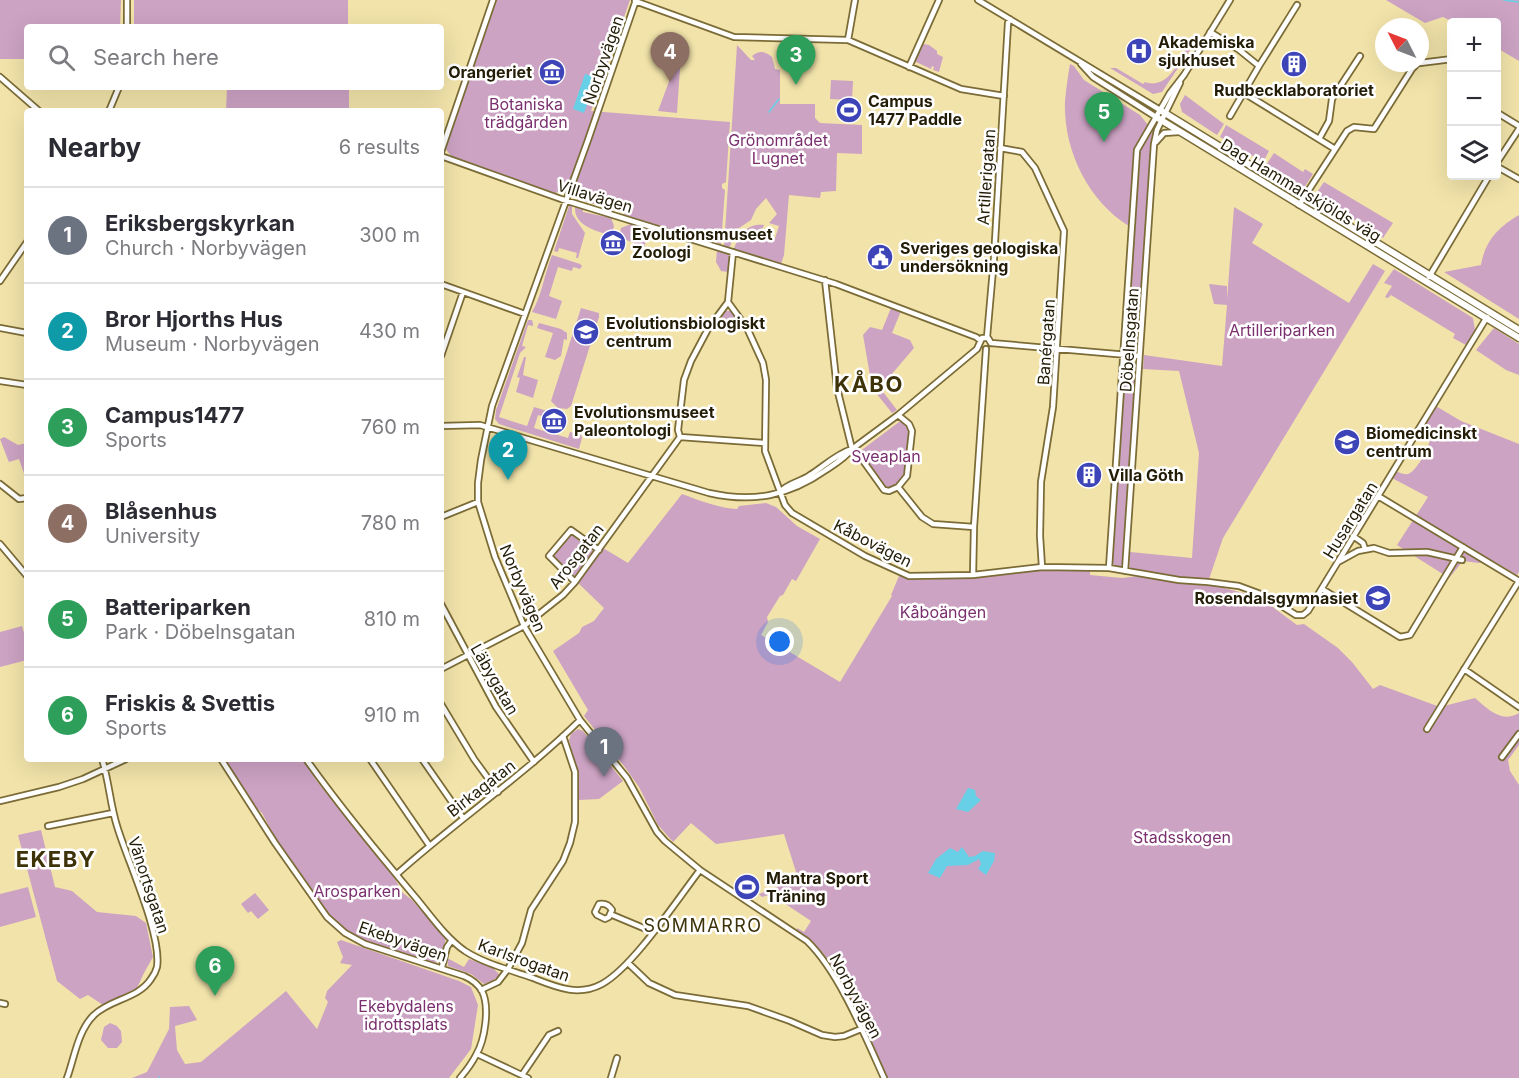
<!DOCTYPE html>
<meta charset="utf-8">
<style>
:root{--surface:#fff;--page:#f2f2f3;--text:#2b2b33;--muted:#7c7c81;--line:#e1e1e2;--accent:#3d44b8}
body{margin:0;font-family:Inter,sans-serif;background:var(--page);color:var(--text)}
.controls{position:absolute;right:18px;top:18px;display:grid;overflow:hidden;border-radius:6px;box-shadow:0 6px 24px #0002}
.controls button{width:54px;height:54px;display:grid;place-items:center;padding:0;border:0;border-bottom:2px solid var(--line);background:var(--surface);color:var(--text);font:30px sans-serif}
.compass{position:absolute;left:1375px;top:18px;width:54px;height:54px;border-radius:50%;background:var(--surface);box-shadow:0 6px 24px #0002;rotate:312deg}
.you{position:absolute;left:780px;top:642px;width:21px;height:21px;margin:-15px;border:4px solid #fff;border-radius:50%;background:#1a73e8;box-shadow:0 0 0 9px #1a73e833}
.badge{display:grid;place-items:center;width:39px;height:39px;border-radius:50%;background:var(--accent);color:#fff;font-size:20px;font-weight:700}
.pin{position:absolute;translate:-50% -50px;filter:drop-shadow(0 2px 3px #0008)}
.pin::after{content:'';position:absolute;top:32px;width:21px;height:18px;background:inherit;clip-path:polygon(0 0,100% 0,50% 100%)}
.list{margin:0;padding:0;list-style:none}
h2{display:flex;justify-content:space-between;align-items:center;height:78px;margin:0;padding:0 24px;font-size:26px}
h2 small{font-size:20px;font-weight:400;color:var(--muted)}
.list li{display:grid;grid-template-columns:39px 1fr auto;gap:18px;align-items:center;box-sizing:border-box;height:96px;padding:0 24px;border-top:2px solid var(--line)}
.list b{display:block;font-size:22px;white-space:nowrap}
.list p{margin:0;font-size:20px;white-space:nowrap;color:var(--muted)}
.list em{font-size:20px;font-style:normal;color:var(--muted)}
.icon{flex:none;width:33px;height:33px;fill:none;stroke:currentColor;stroke-width:2;stroke-linecap:round;stroke-linejoin:round}
.map{position:relative;flex:none;width:1519px;height:1078px;overflow:hidden}
.search{position:absolute;background:var(--surface);box-shadow:0 6px 24px #0002;left:24px;top:24px;width:420px;height:66px;display:flex;align-items:center;gap:15px;box-sizing:border-box;padding:0 21px;border-radius:6px;color:var(--muted);font-size:22px}
.panel{position:absolute;background:var(--surface);box-shadow:0 6px 24px #0002;left:24px;top:108px;width:420px;height:654px;border-radius:6px}
.map>svg:first-child{display:block}
</style>
<div class="map">
<svg width="1519" height="1078" viewBox="0 0 1519 1078">
<rect width="100%" height="100%" fill="#f2e3aa"/>
<!-- green -->
<path fill="#cca3c3" d="M0,0H121L120,27H27V59H0Z
M134,0H348V27L134,24Z
M497,0H630L591,111L730,122L726,182L722,184V188L725,190L721,244L690,235L689,231L683,233L625,215L623,212L576,199L575,193L564,189L554,194L451,156L445,148Z
M1386,0H1519V61L1497,48L1496,22H1453L1443,17L1425,23Z
M1192,38L1196,41L1162,92L1153,94L1110,68H1116L1143,84L1145,82C1170,91 1182,55 1192,38Z
M923,44L929,45L937,51V54L943,57L939,72L933,70L934,67L932,66L931,69L914,61Z
M737,45L751,60H755L752,56C759,50 765,51 772,57L775,69L780,70V104H815V118L820,123L862,125V154L837,153L836,191L821,192L820,198L789,195L784,255L781,264L736,251L734,249C739,234 748,223 764,225L760,236L774,241L779,226L769,223L777,214L766,198L756,209L751,220L736,230L729,249L724,247Z
M1070,64L1074,66L1084,80L1140,115L1148,125L1136,146L1133,157L1129,226C1088,201 1063,149 1065,101C1066,89 1068,76 1070,64Z
M674,68H680L677,113L658,111Z
M831,80L853,81L852,100L830,99Z
M227,87H349V111H226Z
M1185,95L1224,124L1217,135L1182,112L1180,104Z
M1226,125L1269,151L1263,162L1220,137Z
M1151,130L1153,131L1137,347L1126,346L1139,153Z
M1274,153L1303,172L1305,169L1313,174L1304,188L1266,165Z
M1324,182L1393,223L1383,238L1315,195Z
M569,206H572V214L585,233L578,258H576L577,253L559,248L558,252L554,251Z
M575,207L583,209V212L611,218L614,226L612,234L610,235C595,231 574,225 575,207Z
M1234,207L1263,224L1252,243L1349,303L1373,264L1385,271L1223,538L1208,582L1129,572L1130,552L1192,558L1199,453L1179,371L1143,369L1144,355L1222,366L1227,305L1214,304L1209,284L1227,286V300Z
M1519,215V319L1444,272L1481,265C1485,241 1498,227 1519,215Z
M631,224L650,230L644,247L619,237L621,228Z
M717,250L726,252L730,256L728,272L721,271L716,262Z
M552,255L580,264L582,266L580,269L573,267L572,271L558,267L549,296L562,301L556,319L532,312C542,295 544,275 552,255Z
M1394,269L1473,318L1475,330L1466,345L1453,338L1455,334L1391,295L1388,298L1385,297L1392,286L1384,283Z
M581,308L599,313V317L571,406L567,409L558,408L551,401Z
M891,308L901,311L892,333L910,340L914,348L880,388L897,410L892,413L876,393H873L863,335L870,327L882,330Z
M725,311H732L743,327H725L715,325Z
M528,320H532L533,324V326L528,325L522,346L526,347L520,353L499,417L527,426L534,407L554,413L553,420L538,415L534,428L568,438L570,432L581,435L582,438L579,449L499,424L495,419L496,410Z
M539,323L561,329L567,333V340L564,339L561,356L555,360L545,357L553,333L537,328Z
M1494,328L1519,344V375L1506,370L1476,350Z
M524,357H526L523,375L538,380L533,398L516,392L520,378L517,377Z
M1125,362L1137,363L1124,563L1121,566H1115L1112,563Z
M1434,405L1461,421L1519,444V572L1517,575L1493,561L1479,563L1463,561L1449,578L1397,545L1428,497L1390,477L1394,470C1398,472 1403,475 1408,474C1416,472 1430,447 1430,438L1419,429Z
M903,419L909,429L904,472C901,481 896,487 887,488L859,452Z
M4,437L18,445L27,443V482L19,459L9,462L8,460L0,439Z
M682,494C698,500 722,509 737,509L739,506L766,503L776,507L797,526L820,539L796,581L792,579L783,595L780,596L767,617L768,622L761,635L840,682L892,596L891,595L899,576C915,582 933,579 950,578C996,575 1043,566 1090,570V575L1122,578L1139,576L1220,587L1259,597L1297,625L1304,624L1338,648L1352,662L1373,689L1380,685L1440,707L1475,698C1487,708 1501,724 1519,713V745L1508,760L1510,771L1519,785V1078H888L850,998L831,964L822,952L797,930V928L804,932L811,921L775,897L769,895L762,897L759,894L777,887L797,875L784,834L716,844L691,823L673,842L658,825L639,787L624,766L584,716L588,710L553,651L579,633L582,627L594,621L604,608L577,582L603,548L628,563Z
M570,533L593,549L594,552L574,578L552,556Z
M22,626L27,644V660L0,667V632Z
M578,729L583,731L623,781L599,799L579,800L578,773L569,740L571,734Z
M225,759H302L316,780L392,874L403,893L412,900L446,938L440,962L435,963L366,941L343,929L328,915L277,841L262,813L252,804Z
M41,830L55,887L72,891L97,912L136,916L146,923L153,957L144,973L137,988L103,1005L88,995L80,999L57,981L18,835Z
M28,887L36,917L0,927V894Z
M255,893L269,910L258,919L251,911L248,913L241,904Z
M341,940L459,981L471,987L478,1005L471,1049L449,1078H132L147,1072L169,1029L170,1007L189,1006L197,1020L175,1026L177,1050L185,1064L201,1062L286,991L317,1029L328,1002L325,998L327,991L352,965L340,963L343,957L337,942Z
M447,958L464,967L469,959L493,968L500,975L492,981L484,984L471,974L448,966Z
M110,1023L117,1026L121,1031L122,1042L117,1048H108L101,1040L104,1027Z"/>
<!-- water -->
<path fill="#67d0e7" d="M585,74L597,77L584,113L573,109Z
M968,788L975,790L976,796L981,800L968,812L956,809Z
M962,847L969,857L975,856L983,851L995,853L994,861L986,875L978,869L981,864L979,859L968,865L947,866L940,878L928,873L936,859L950,848L958,852Z"/>
<g fill="none" stroke-linecap="round" stroke-linejoin="round">
<!-- stream -->
<path stroke="#67d0e7" stroke-width="1.5" d="M1504,0L1519,2
M769,112L779,99
M159,1078V1077"/>
<defs>
<path id="minor" d="M127,0V27
M636,0L588,140L492,406L481,460L478,483V502L495,557L524,626L580,720L627,778L657,832L665,841L700,870L807,941C839,972 865,1036 884,1078
M978,0L1160,110
M635,1L734,37L848,40L961,89L1004,96
M1210,32L1238,49L1259,66L1230,116
M848,40L855,0
M1420,63L1452,59
M1081,64L1093,77L1156,117
M1259,66L1297,5
M909,67L939,0
M0,77L39,111
M1496,82H1497
M1244,93L1335,149
M109,111L119,87
M1496,112L1519,126
M1319,139L1329,121L1332,99L1360,56
M1156,142L1164,133L1179,132
M1000,148L1022,152L1035,168L1064,231L1053,407L1041,482L1040,536L1042,567
M441,152L493,0
M441,156L561,199L836,284L976,337L980,340
M1496,164L1519,129
M1496,166L1519,179
M1299,205L1347,131L1354,127L1374,129L1412,69L1418,63
M733,252L728,302L747,328L763,363L766,380L765,451L785,505L792,513L865,556L909,576L973,575L1042,567L1109,568L1179,580L1208,582L1239,586L1266,596L1296,615H1303L1308,611L1487,317
M1429,277L1489,176
M825,280L837,388L852,449L856,451L884,490L889,491L898,487L922,517L933,524L974,527
M0,281L27,242
M441,284L525,314
M0,328L27,333
M987,337L994,258L1008,23L1010,19
M991,343L1139,356
M441,356L463,292
M0,381L27,385
M441,426L480,425L709,493C753,503 789,496 826,470C835,464 845,458 852,449L898,415L977,349L982,338H988L991,343
M680,437L765,443
M0,484L19,499L27,498
M898,487L907,476L912,431L909,424L898,415
M780,492C788,483 800,482 810,475C823,467 836,454 852,449
M1378,496L1519,581
M441,517L478,502
M1353,536L1363,543L1365,549
M0,544L27,576
M1338,562L1358,551L1374,548L1389,553L1427,552L1462,560
M1109,568L1137,150L1170,93L1184,75L1230,0
M1125,571L1154,144L1157,130L1180,83
M973,575L974,527L986,349
M575,582L549,556L571,530L599,550
M1322,589L1400,637L1410,635L1463,547
M441,604L496,707L534,762
M441,669L524,626L563,595L575,582L680,437L678,430L684,380L691,361L708,329L728,302
M1464,669L1519,707
M441,704L474,759L498,792
M1427,729L1519,581
M1502,757L1519,734
M221,759L275,843L327,917L345,933L365,944L464,976C471,979 478,984 482,991C490,1007 485,1040 476,1055C472,1063 466,1071 460,1078
M306,759C340,807 378,853 416,898C431,916 446,938 465,951C485,964 511,970 533,978C556,987 578,997 602,984C633,967 677,900 700,870
M370,759L429,845
M422,759L463,818
M0,801L59,787L83,779L126,759
M48,826L113,813
M397,874C456,821 523,776 580,720
M610,914L612,910C609,905 604,903 599,904L595,912L597,915L605,919L609,917L610,914L653,932
M628,963L649,983L675,995L748,1006L790,1021L822,1035L835,1037L844,1036L861,1029
M442,967L447,947L452,940
M481,990L498,982L508,969L522,943L531,910L563,861L570,843L575,822V772L563,736
M0,1003L5,1004
M477,1054L528,1078
M522,1075L549,1035L558,1031
M67,1078C74,1059 78,1030 94,1015C110,999 138,999 151,979C154,975 156,971 157,967C162,934 127,860 117,826C110,804 109,781 102,759
M611,1078L617,1058"/>
<path id="major" d="M1160,110L1519,330
M1156,117L1519,338"/>
</defs>
<!-- minor casing -->
<use href="#minor" stroke="#7b6c37" stroke-width="8"/>
<!-- major casing -->
<use href="#major" stroke="#7b6c37" stroke-width="9"/>
<!-- minor -->
<use href="#minor" stroke="#fff" stroke-width="4.5"/>
<!-- major -->
<use href="#major" stroke="#fff" stroke-width="6"/>
</g>
<!-- icons -->
<defs>
<symbol id="hospital-disc" viewBox="-11 -11 22 22"><circle r="9.5" fill="#3d44b8" stroke="#fff"/><path d="M-5-5h3v3.5h4V-5h3V5h-3V1.5h-4V5h-3Z" fill="#fff"/></symbol>
<symbol id="building-disc" viewBox="-11 -11 22 22"><circle r="9.5" fill="#3d44b8" stroke="#fff"/><path d="M-4-6H4V6H1V3H-1V6H-4ZM-2.5-4.3h1.7v1.8h-1.7ZM.8-4.3h1.7v1.8H.8ZM-2.5-1h1.7V.8h-1.7ZM.8-1h1.7V.8H.8Z" fill="#fff"/></symbol>
<symbol id="museum-disc" viewBox="-11 -11 22 22"><circle r="9.5" fill="#3d44b8" stroke="#fff"/><path d="M0-6L6-3V-2H-6V-3ZM-5-1h2V3h-2ZM-1-1h2V3h-2ZM3-1h2V3H3ZM-6 4H6V6H-6Z" fill="#fff"/></symbol>
<symbol id="stadium-disc" viewBox="-11 -11 22 22"><circle r="9.5" fill="#3d44b8" stroke="#fff"/><path d="M0-5a6.5 5 0 1 0 0 10a6.5 5 0 1 0 0-10ZM-3.5-1.8h7v3.6h-7Z" fill="#fff"/></symbol>
<symbol id="civic-disc" viewBox="-11 -11 22 22"><circle r="9.5" fill="#3d44b8" stroke="#fff"/><path d="M-.6-6.5H3V-4.5H.6V-3L4-1V1h2V6H-6V1h2V-1L-.6-3ZM-1.2 2.5V6h2.4V2.5Z" fill="#fff"/></symbol>
<symbol id="university-disc" viewBox="-11 -11 22 22"><circle r="9.5" fill="#3d44b8" stroke="#fff"/><path d="M0-5L7-2L0 1L-7-2ZM-4 1L0 2.5L4 1V4Q0 6-4 4Z" fill="#fff"/></symbol>
<symbol id="school-disc" viewBox="-11 -11 22 22"><circle r="9.5" fill="#3d44b8" stroke="#fff"/><path d="M0-5L7-2L0 1L-7-2ZM-4 1L0 2.5L4 1V4Q0 6-4 4Z" fill="#fff"/></symbol>
</defs>
<g fill-rule="evenodd">
<use href="#hospital-disc" x="1124" y="36" width="30" height="30"/>
<use href="#building-disc" x="1279" y="49" width="30" height="30"/>
<use href="#museum-disc" x="537" y="57" width="30" height="30"/>
<use href="#stadium-disc" x="834" y="95" width="30" height="30"/>
<use href="#museum-disc" x="598" y="228" width="30" height="30"/>
<use href="#civic-disc" x="865" y="242" width="30" height="30"/>
<use href="#university-disc" x="571" y="317" width="30" height="30"/>
<use href="#museum-disc" x="539" y="406" width="30" height="30"/>
<use href="#university-disc" x="1332" y="427" width="30" height="30"/>
<use href="#building-disc" x="1074" y="460" width="30" height="30"/>
<use href="#school-disc" x="1363" y="583" width="30" height="30"/>
<use href="#stadium-disc" x="732" y="872" width="30" height="30"/>
</g>
<g text-anchor="middle" stroke-width="5" stroke-linejoin="round" paint-order="stroke">
<!-- poi labels -->
<g font-size="16" font-weight="bold" fill="#231c06" stroke="#fff" text-anchor="start">
<text x="1158" y="48">Akademiska<tspan x="1158" dy="18">sjukhuset</tspan></text>
<text x="532" y="78" text-anchor="end">Orangeriet</text>
<text x="1294" y="96" text-anchor="middle">Rudbecklaboratoriet</text>
<text x="868" y="107">Campus<tspan x="868" dy="18">1477 Paddle</tspan></text>
<text x="632" y="240">Evolutionsmuseet<tspan x="632" dy="18">Zoologi</tspan></text>
<text x="900" y="254">Sveriges geologiska<tspan x="900" dy="18">undersökning</tspan></text>
<text x="606" y="329">Evolutionsbiologiskt<tspan x="606" dy="18">centrum</tspan></text>
<text x="574" y="418">Evolutionsmuseet<tspan x="574" dy="18">Paleontologi</tspan></text>
<text x="1366" y="439">Biomedicinskt<tspan x="1366" dy="18">centrum</tspan></text>
<text x="1108" y="481">Villa Göth</text>
<text x="1358" y="604" text-anchor="end">Rosendalsgymnasiet</text>
<text x="766" y="884">Mantra Sport<tspan x="766" dy="18">Träning</tspan></text>
</g>
<!-- street labels -->
<g font-size="16" fill="#231c06" stroke="#fff">
<text transform="translate(603 60) rotate(-71)" y="6">Norbyvägen</text>
<text transform="translate(986 177) rotate(-86)" y="6">Artillerigatan</text>
<text transform="translate(1301 190) rotate(31)" y="6">Dag Hammarskjölds väg</text>
<text transform="translate(595 196) rotate(17)" y="6">Villavägen</text>
<text transform="translate(1129 340) rotate(-86)" y="6">Döbelnsgatan</text>
<text transform="translate(1046 342) rotate(-86)" y="6">Banérgatan</text>
<text transform="translate(1350 520) rotate(-58)" y="6">Husargatan</text>
<text transform="translate(873 543) rotate(27)" y="6">Kåbovägen</text>
<text transform="translate(576 556) rotate(-52)" y="6">Arosgatan</text>
<text transform="translate(523 588) rotate(67)" y="6">Norbyvägen</text>
<text transform="translate(495 679) rotate(60)" y="6">Läbygatan</text>
<text transform="translate(481 788) rotate(-38)" y="6">Birkagatan</text>
<text transform="translate(149 885) rotate(72)" y="6">Vänortsgatan</text>
<text transform="translate(403 941) rotate(19)" y="6">Ekebyvägen</text>
<text transform="translate(524 960) rotate(20)" y="6">Karlsrogatan</text>
<text transform="translate(856 996) rotate(62)" y="6">Norbyvägen</text>
</g>
<!-- park labels -->
<g font-size="16" fill="#7a2f6e" stroke="#fff">
<text x="526" y="110">Botaniska<tspan x="526" dy="18">trädgården</tspan></text>
<text x="778" y="146">Grönområdet<tspan x="778" dy="18">Lugnet</tspan></text>
<text x="1282" y="336">Artilleriparken</text>
<text x="886" y="462">Sveaplan</text>
<text x="943" y="618">Kåboängen</text>
<text x="1182" y="843">Stadsskogen</text>
<text x="357" y="897">Arosparken</text>
<text x="406" y="1012">Ekebydalens<tspan x="406" dy="18">idrottsplats</tspan></text>
</g>
<!-- neighbourhood labels -->
<g font-size="18" letter-spacing="1.5" fill="#3d3208" stroke="#fff">
<text x="703" y="932">SOMMARRO</text>
</g>
<!-- district labels -->
<g font-size="22" font-weight="bold" letter-spacing="1.5" fill="#3d3208" stroke="#fff">
<text x="869" y="392">KÅBO</text>
<text x="56" y="867">EKEBY</text>
</g>
</g>
</svg>
<div class="controls">
<button>+</button>
<button>−</button>
<button><svg class="icon" aria-label="layers" viewBox="0 0 24 24"><path d="M12 4l9 5-9 5-9-5zM3 14l9 5 9-5"/></svg></button>
</div>
<svg class="compass" viewBox="-18 -18 36 36"><path d="M0-13l5 13h-10z" fill="#e53935"/><path d="M0 13l5-13h-10z" fill="#7c7c81"/></svg>
<div class="you"></div>
<div class="pin badge" style="left:604px;top:777px;background:#6b7280">1</div>
<div class="pin badge" style="left:508px;top:480px;background:#0f9aa8">2</div>
<div class="pin badge" style="left:796px;top:85px;background:#2e9e5b">3</div>
<div class="pin badge" style="left:670px;top:82px;background:#8d6e63">4</div>
<div class="pin badge" style="left:1104px;top:142px;background:#2e9e5b">5</div>
<div class="pin badge" style="left:215px;top:996px;background:#2e9e5b">6</div>
<div class="search"><svg class="icon" aria-label="search" viewBox="0 0 24 24"><circle cx="10" cy="10" r="6"/><path d="M15 15l6 6"/></svg>Search here</div>
<section class="panel">
<h2>Nearby<small>6 results</small></h2>
<ul class="list">
<li><span class="badge" style="background:#6b7280">1</span><div><b>Eriksbergskyrkan</b><p>Church · Norbyvägen</p></div><em>300 m</em></li>
<li><span class="badge" style="background:#0f9aa8">2</span><div><b>Bror Hjorths Hus</b><p>Museum · Norbyvägen</p></div><em>430 m</em></li>
<li><span class="badge" style="background:#2e9e5b">3</span><div><b>Campus1477</b><p>Sports</p></div><em>760 m</em></li>
<li><span class="badge" style="background:#8d6e63">4</span><div><b>Blåsenhus</b><p>University</p></div><em>780 m</em></li>
<li><span class="badge" style="background:#2e9e5b">5</span><div><b>Batteriparken</b><p>Park · Döbelnsgatan</p></div><em>810 m</em></li>
<li><span class="badge" style="background:#2e9e5b">6</span><div><b>Friskis &amp; Svettis</b><p>Sports</p></div><em>910 m</em></li>
</ul>
</section>
</div>
